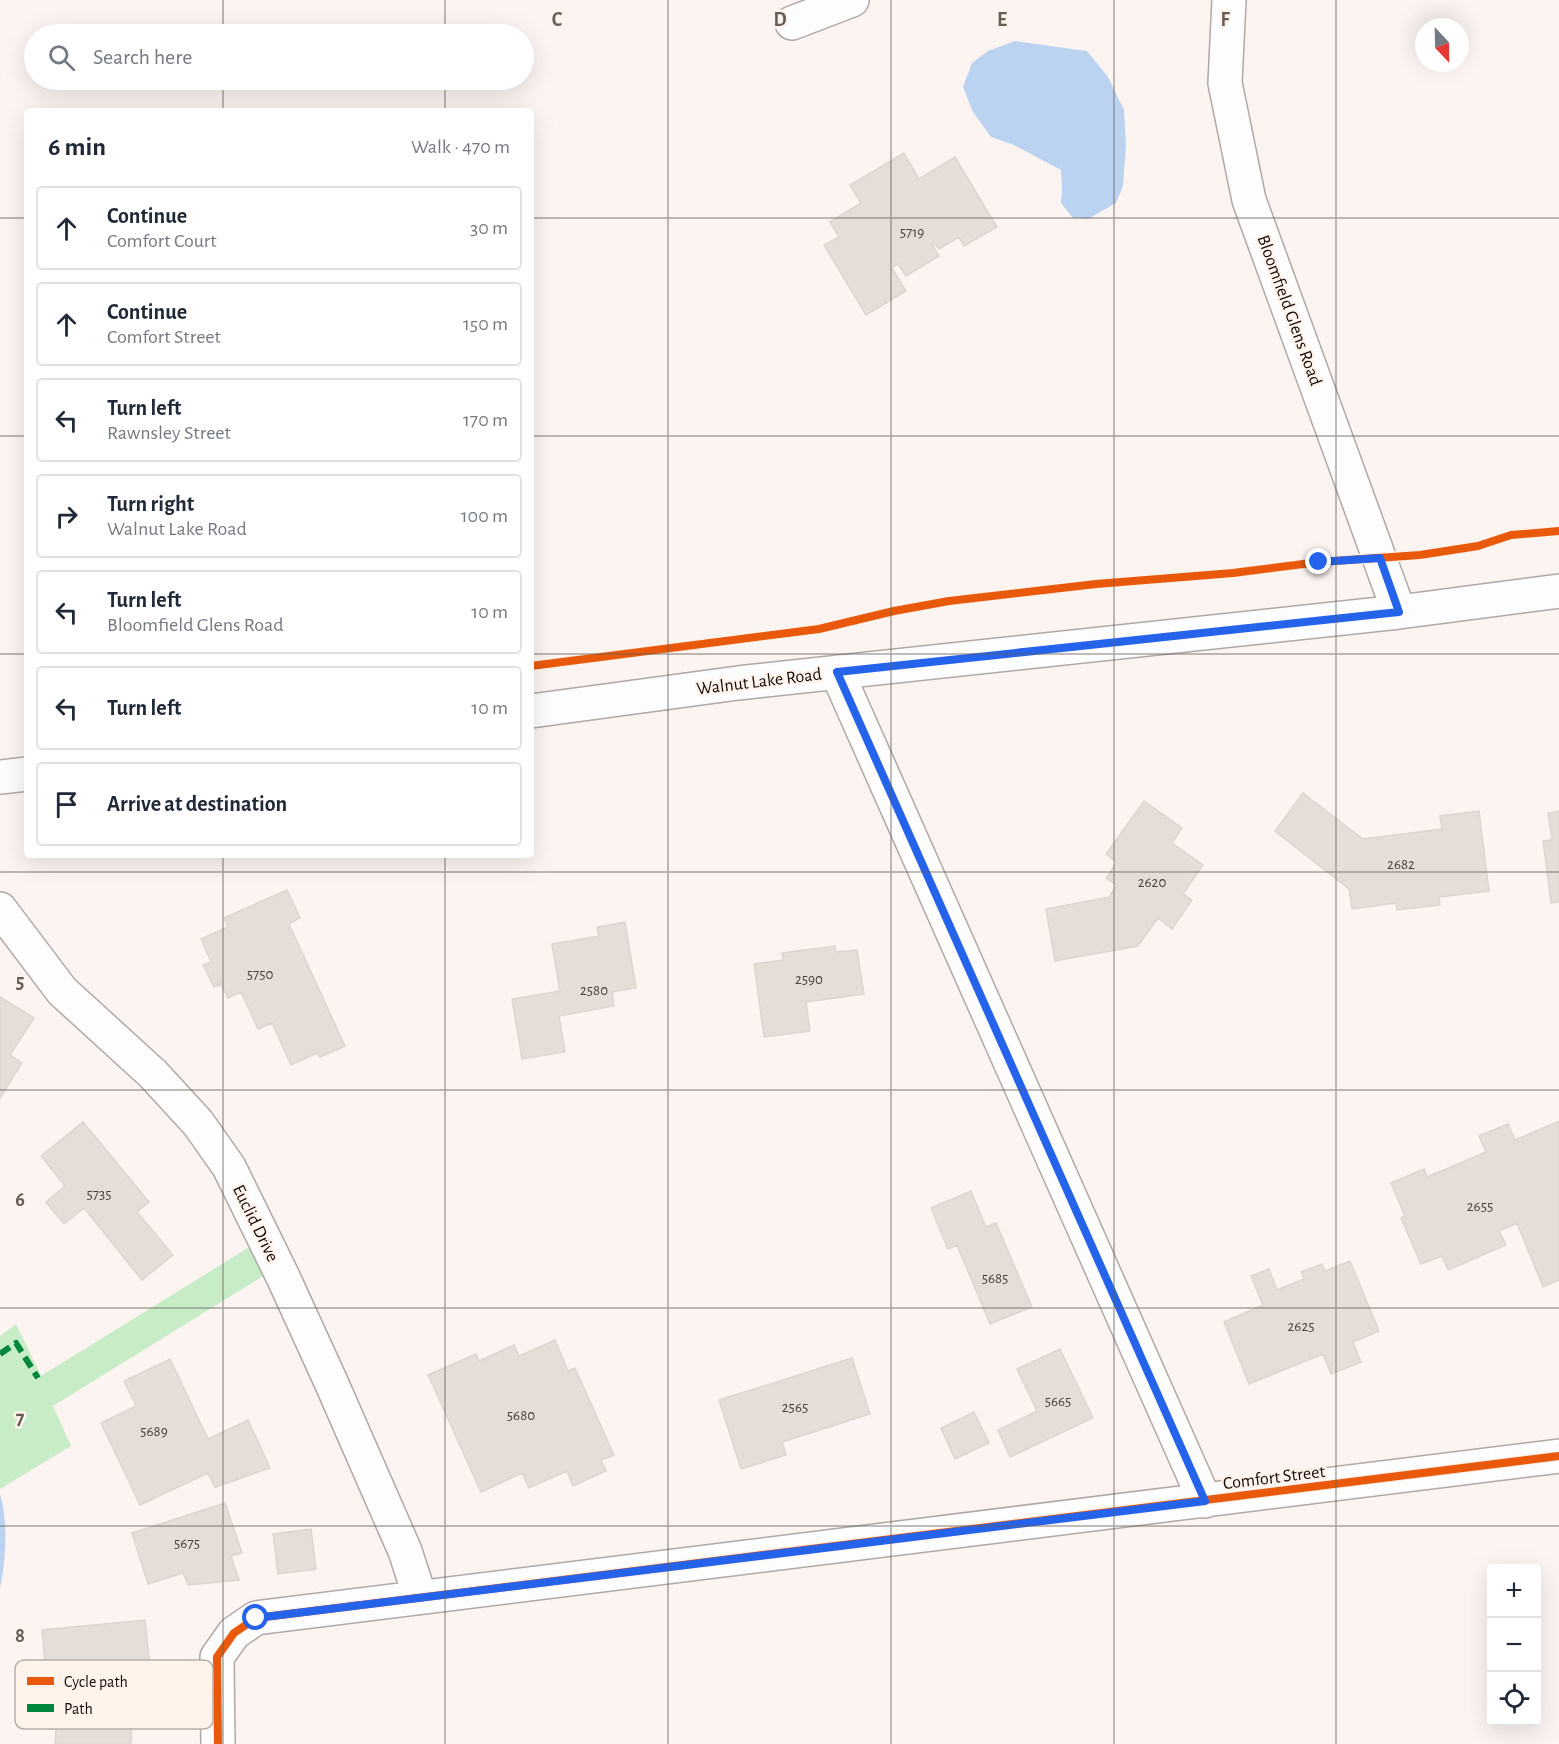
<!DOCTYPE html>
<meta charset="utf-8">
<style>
:root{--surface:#fff;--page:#f6f6f7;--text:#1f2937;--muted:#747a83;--line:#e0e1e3}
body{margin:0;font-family:"Alegreya Sans",sans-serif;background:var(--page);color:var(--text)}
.controls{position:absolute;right:18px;bottom:18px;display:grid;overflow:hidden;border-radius:6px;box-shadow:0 6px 24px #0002}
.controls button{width:54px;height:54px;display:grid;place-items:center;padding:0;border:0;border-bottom:2px solid var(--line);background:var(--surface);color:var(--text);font:30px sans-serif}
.compass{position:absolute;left:1415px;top:18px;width:54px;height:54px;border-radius:50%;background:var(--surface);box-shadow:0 6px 24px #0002;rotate:158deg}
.stop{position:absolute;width:18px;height:18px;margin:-14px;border:4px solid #2563eb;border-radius:50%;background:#fff}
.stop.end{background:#2563eb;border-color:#fff;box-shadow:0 2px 6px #0008}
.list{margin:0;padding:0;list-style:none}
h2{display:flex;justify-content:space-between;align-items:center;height:78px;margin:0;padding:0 24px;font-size:26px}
h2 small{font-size:20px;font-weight:400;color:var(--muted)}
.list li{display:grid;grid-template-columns:39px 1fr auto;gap:18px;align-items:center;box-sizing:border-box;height:84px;margin:0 12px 12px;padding:0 12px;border:2px solid var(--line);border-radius:6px}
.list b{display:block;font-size:22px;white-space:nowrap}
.list p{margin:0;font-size:20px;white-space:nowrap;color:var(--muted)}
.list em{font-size:20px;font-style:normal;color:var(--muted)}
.icon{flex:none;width:33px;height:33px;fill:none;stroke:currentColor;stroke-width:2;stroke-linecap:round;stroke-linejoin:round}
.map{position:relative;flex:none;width:1559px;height:1744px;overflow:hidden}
.search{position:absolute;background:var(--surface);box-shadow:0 6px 24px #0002;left:24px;top:24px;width:510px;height:66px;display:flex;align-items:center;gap:15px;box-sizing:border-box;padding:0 21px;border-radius:33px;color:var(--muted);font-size:22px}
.panel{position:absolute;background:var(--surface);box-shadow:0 6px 24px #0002;left:24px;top:108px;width:510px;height:750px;border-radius:6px}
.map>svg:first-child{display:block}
</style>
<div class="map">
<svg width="1559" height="1744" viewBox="0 0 1559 1744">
<rect width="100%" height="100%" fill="#fbf4f0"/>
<!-- green -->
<path fill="#c8ecc7" d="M251,1246L265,1275L53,1406L71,1446L0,1489V1336L16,1324L41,1376Z"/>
<!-- water -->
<path fill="#bbd3f1" d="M1015,41L1087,51L1108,77L1124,110L1126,145L1123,186L1116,203L1088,219L1073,218L1061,203L1062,188L1061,170L1014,145L991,137L973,112L963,87L972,63L988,51Z
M0,1494C8,1520 6,1561 0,1588Z"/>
<!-- building -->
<path fill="#e5ddd8" stroke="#ddd5d0" stroke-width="1.5" d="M904,153L919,179L955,157L997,227L964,246L959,237L939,249L934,243L932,244L939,256L906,276L898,264L892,268L906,291L866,315L824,245L839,237L830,222L861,203L850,185Z
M1303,793L1363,839L1442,829L1440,816L1479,811L1489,891L1439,897L1440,905L1397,910L1396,903L1352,909L1349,889L1275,831Z
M1144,801L1182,828L1172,843L1203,865L1183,894L1192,900L1172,929L1158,918L1138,946L1055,961L1046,909L1109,897L1117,885L1106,878L1117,862L1106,854Z
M1559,811V902L1551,903L1543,841L1552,840L1548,813Z
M287,890L300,918L289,924L345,1046L320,1057L317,1053L291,1065L272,1023L258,1029L241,992L228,998L221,984L214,987L203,965L211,962L201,939L228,927L224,918Z
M625,922L636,988L612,992L614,1006L559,1016L565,1052L522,1059L512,999L560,991L552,944L599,936L597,927Z
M835,946L836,952L857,950L864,994L806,1002L810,1031L764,1037L754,964L783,960L782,953Z
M0,997L34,1018L10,1055L22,1063L0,1098Z
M1559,1121V1280L1543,1287L1517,1223L1499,1231L1506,1245L1448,1270L1442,1256L1421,1264L1401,1218L1405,1216L1391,1183L1424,1169L1427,1177L1486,1152L1479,1136L1508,1124L1515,1140Z
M83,1122L149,1202L137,1212L173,1255L142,1280L84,1208L64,1224L46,1202L65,1186L41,1156Z
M971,1191L986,1227L996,1223L1032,1307L990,1324L957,1245L948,1249L931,1208Z
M1350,1261L1379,1331L1353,1342L1361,1362L1331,1374L1323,1354L1249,1384L1224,1322L1263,1305L1251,1276L1269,1269L1277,1290L1304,1279L1301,1272L1322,1264L1325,1271Z
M555,1340L568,1371L575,1368L614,1455L601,1460L606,1471L573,1486L567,1471L529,1488L522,1473L481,1492L428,1375L476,1354L479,1361L514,1345L519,1356Z
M1060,1349L1093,1418L1010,1457L998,1430L1037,1411L1017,1369Z
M852,1358L870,1414L782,1442L786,1455L741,1469L719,1400Z
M170,1359L208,1439L248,1420L270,1468L215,1487L208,1473L140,1505L101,1423L136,1406L124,1381Z
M974,1412L989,1443L955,1459L941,1428Z
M225,1503L242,1553L231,1556L239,1580L188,1585L183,1573L148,1584L132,1533Z
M311,1529L316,1569L278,1574L273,1534Z
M145,1620L152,1685L48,1695L42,1630Z
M57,1710L132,1714L131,1744H55Z"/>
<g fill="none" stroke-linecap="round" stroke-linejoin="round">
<defs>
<path id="minor" d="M1229,0L1225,83L1249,200L1399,612
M792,23L852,0
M837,672L1205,1501
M531,711L738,683L1399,612L1559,591
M0,777L27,774
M0,909L62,991L153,1074L198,1123L229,1167L283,1277L331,1382L405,1551L420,1597
M218,1744L217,1657L234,1633L256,1618L1559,1456"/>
</defs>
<!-- minor casing -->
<use href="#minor" stroke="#b0a8a4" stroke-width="36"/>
<!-- minor -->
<use href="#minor" stroke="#fefdfd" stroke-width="33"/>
<!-- quiet -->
<path stroke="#00873e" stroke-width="6" stroke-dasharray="12 6" stroke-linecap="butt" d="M0,1354L16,1343L38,1378"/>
<defs>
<path id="cycleway" d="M531,666L819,629L894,611L949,601L1096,584L1233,573L1319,562L1420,555L1478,546L1511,535L1559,531
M218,1744L217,1657L234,1633L256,1618L1559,1456"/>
</defs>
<!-- cycleway casing -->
<use href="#cycleway" stroke="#fff3ec" stroke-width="11"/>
<!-- cycleway -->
<use href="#cycleway" stroke="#e8590c" stroke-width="8"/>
</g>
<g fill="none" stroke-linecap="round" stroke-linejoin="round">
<!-- route -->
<path stroke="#2563eb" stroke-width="8" d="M256,1618L1205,1501L837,672L1399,612L1380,558L1319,562"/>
</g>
<!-- grid -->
<path fill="none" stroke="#655d58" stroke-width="1.5" stroke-opacity="0.55" d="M223,0V34M445,0V34M668,0V1744M891,0V1744M1114,0V1744M1336,0V1744M223,80V111M445,80V111M0,218H27M531,218H1559M0,436H27M531,436H1559M0,654H27M531,654H1559M223,855V1744M445,855V1744M0,872H1559M0,1090H1559M0,1308H1559M0,1526H1559"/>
<g text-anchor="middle" stroke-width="5" stroke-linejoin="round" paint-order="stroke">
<!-- number labels -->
<g font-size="15" fill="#4a423d">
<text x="912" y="237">5719</text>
<text x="1401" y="869">2682</text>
<text x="1152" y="887">2620</text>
<text x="260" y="979">5750</text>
<text x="809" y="984">2590</text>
<text x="594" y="995">2580</text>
<text x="99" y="1199">5735</text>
<text x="1480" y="1211">2655</text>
<text x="995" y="1283">5685</text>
<text x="1301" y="1331">2625</text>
<text x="1058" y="1406">5665</text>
<text x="795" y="1412">2565</text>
<text x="521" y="1420">5680</text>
<text x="154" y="1436">5689</text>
<text x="187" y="1548">5675</text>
</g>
<!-- street labels -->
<g font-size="18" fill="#140b06" stroke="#fff3ec">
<text transform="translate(1290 310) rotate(70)" y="6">Bloomfield Glens Road</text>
<text transform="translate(759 681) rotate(-7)" y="6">Walnut Lake Road</text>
<text transform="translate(256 1223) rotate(64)" y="6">Euclid Drive</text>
<text transform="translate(1274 1477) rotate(-7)" y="6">Comfort Street</text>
</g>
</g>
<!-- legend -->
<rect x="15" y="1660" width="198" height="69" rx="9" fill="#fff3ec" stroke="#b8ada7" stroke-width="1.5"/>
<rect x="27" y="1677" width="27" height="8" fill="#e8590c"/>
<rect x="27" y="1704" width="27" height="8" fill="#00873e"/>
<g font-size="16" fill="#140b06">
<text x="64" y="1687">Cycle path</text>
<text x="64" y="1714">Path</text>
</g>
<g font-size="20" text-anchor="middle" font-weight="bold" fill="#655d58" stroke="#fff3ec" stroke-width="5" stroke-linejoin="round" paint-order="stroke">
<text x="557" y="26">C</text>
<text x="780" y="26">D</text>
<text x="1002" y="26">E</text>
<text x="1225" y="26">F</text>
<text x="20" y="988">5</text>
<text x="20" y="1206">6</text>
<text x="20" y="1424">7</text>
<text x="20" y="1642">8</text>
</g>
</svg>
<div class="controls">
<button>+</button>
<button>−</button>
<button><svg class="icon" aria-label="locate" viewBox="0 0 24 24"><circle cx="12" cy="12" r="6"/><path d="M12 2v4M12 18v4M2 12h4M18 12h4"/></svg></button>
</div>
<svg class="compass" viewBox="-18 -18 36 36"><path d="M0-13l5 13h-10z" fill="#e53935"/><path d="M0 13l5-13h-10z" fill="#747a83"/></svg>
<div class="stop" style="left:256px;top:1618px"></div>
<div class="stop end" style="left:1319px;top:562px"></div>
<div class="search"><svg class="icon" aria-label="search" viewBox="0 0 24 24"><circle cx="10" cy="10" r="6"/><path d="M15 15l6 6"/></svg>Search here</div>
<section class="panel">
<h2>6 min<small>Walk · 470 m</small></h2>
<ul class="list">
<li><svg class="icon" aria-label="ahead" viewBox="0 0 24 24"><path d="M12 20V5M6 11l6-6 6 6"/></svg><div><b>Continue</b><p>Comfort Court</p></div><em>30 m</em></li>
<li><svg class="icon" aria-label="ahead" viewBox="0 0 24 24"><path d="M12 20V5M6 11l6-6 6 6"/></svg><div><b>Continue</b><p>Comfort Street</p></div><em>150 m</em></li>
<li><svg class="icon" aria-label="left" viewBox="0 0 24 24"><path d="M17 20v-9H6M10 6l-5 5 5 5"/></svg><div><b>Turn left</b><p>Rawnsley Street</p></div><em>170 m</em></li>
<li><svg class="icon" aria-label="right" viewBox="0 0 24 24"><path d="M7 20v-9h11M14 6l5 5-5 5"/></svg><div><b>Turn right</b><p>Walnut Lake Road</p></div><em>100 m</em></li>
<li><svg class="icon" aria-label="left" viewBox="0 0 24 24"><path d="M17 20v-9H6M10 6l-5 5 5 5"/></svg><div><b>Turn left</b><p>Bloomfield Glens Road</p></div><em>10 m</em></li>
<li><svg class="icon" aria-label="left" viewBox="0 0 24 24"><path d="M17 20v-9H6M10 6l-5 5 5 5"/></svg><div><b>Turn left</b></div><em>10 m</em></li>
<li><svg class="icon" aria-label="arrive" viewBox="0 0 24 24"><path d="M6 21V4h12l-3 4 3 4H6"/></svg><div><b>Arrive at destination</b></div></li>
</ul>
</section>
</div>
